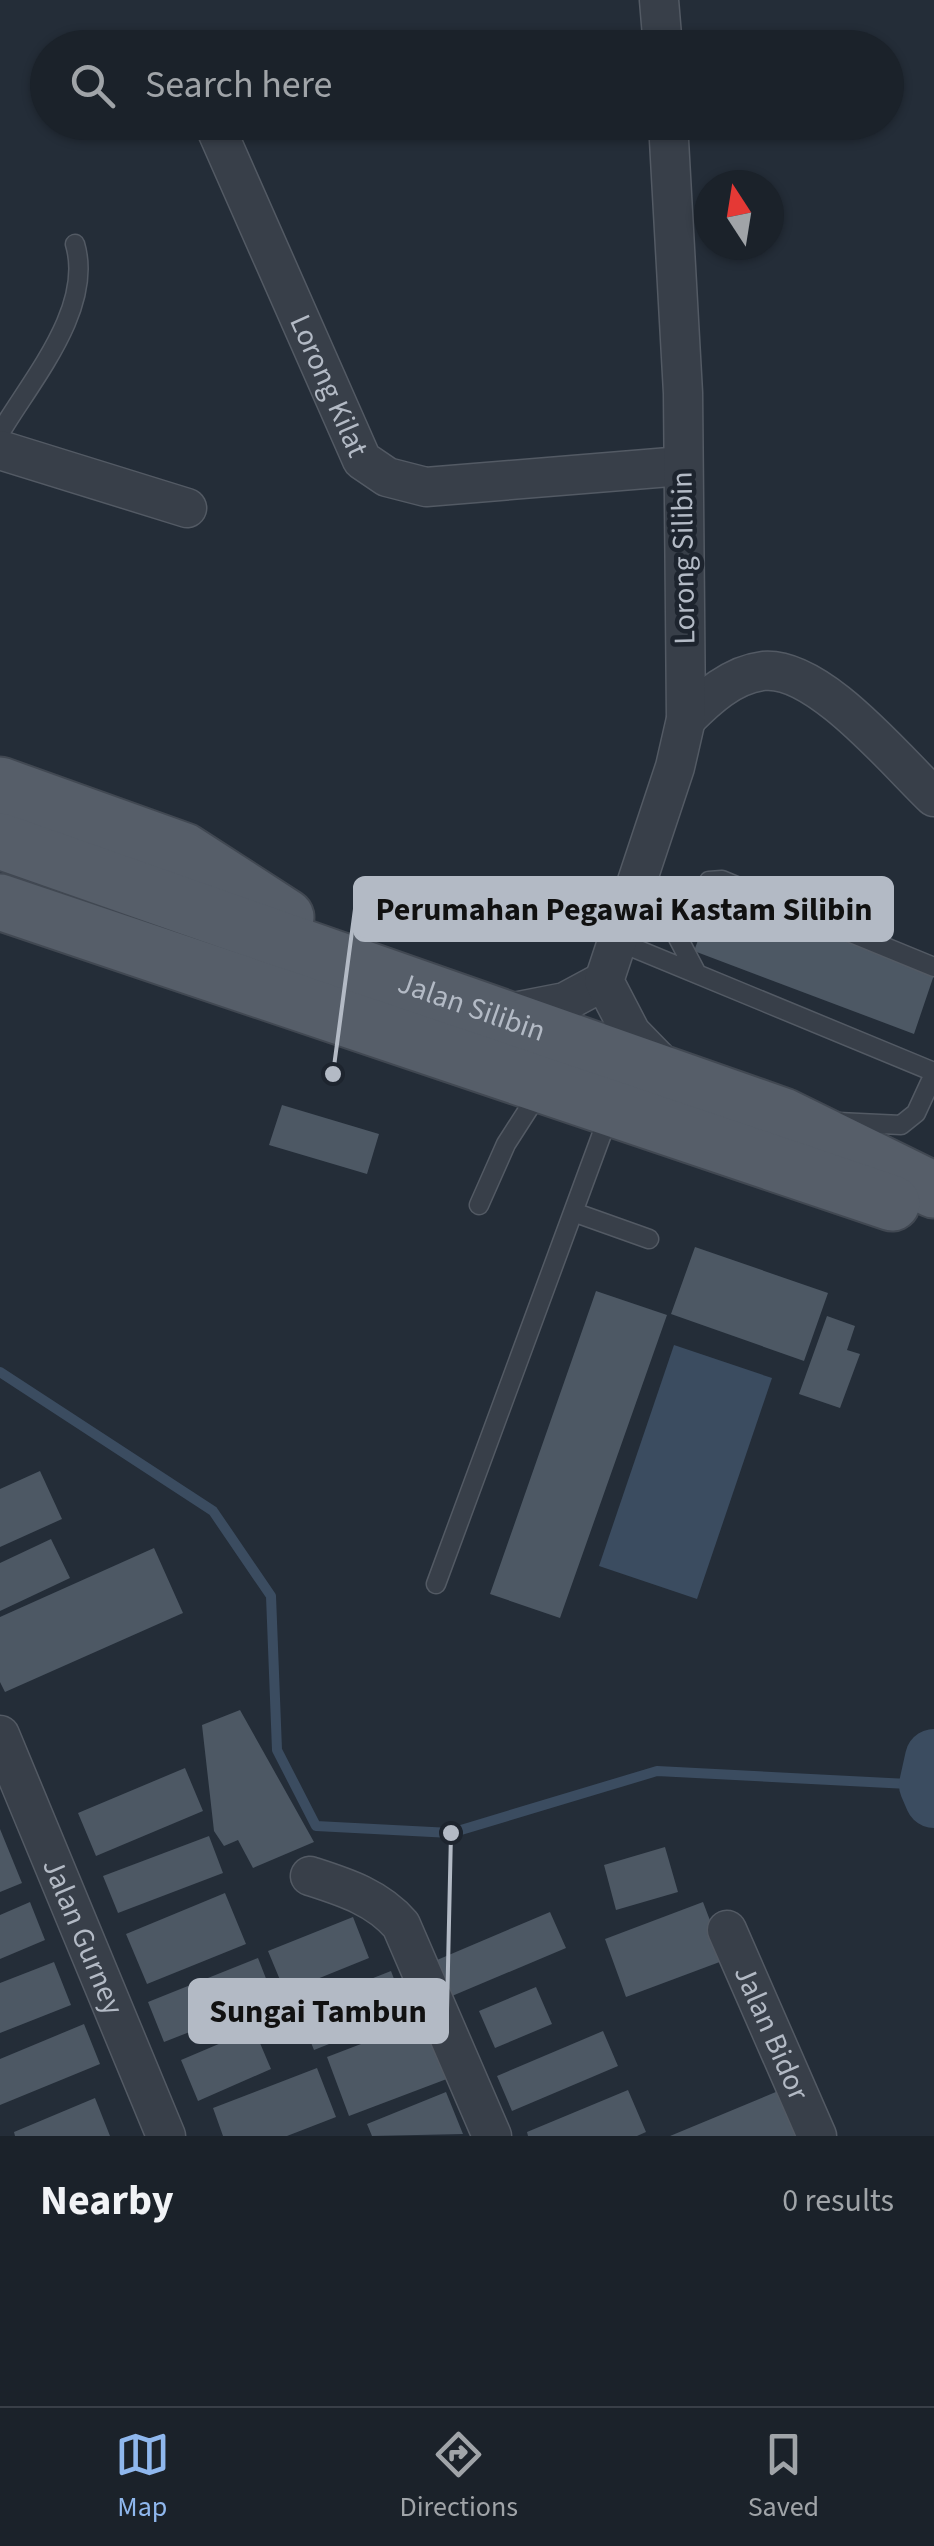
<!DOCTYPE html>
<style>
:root{--surface:#1b222a;--page:#282f36;--text:#f1f3f6;--muted:#a0a4a8;--line:#393f47;--accent:#8fb7ed}
body{margin:0;font-family:"Source Sans 3",sans-serif;background:var(--page);color:var(--text)}
.compass{position:absolute;left:694px;top:170px;width:90px;height:90px;border-radius:50%;background:var(--surface);box-shadow:0 2px 8px #0004;rotate:348deg}
.list{margin:0;padding:0;list-style:none}
h2{display:flex;justify-content:space-between;align-items:center;height:130px;margin:0;padding:0 40px;font-size:42px}
h2 small{font-size:32px;font-weight:400;color:var(--muted)}
.icon{flex:none;width:55px;height:55px;fill:none;stroke:currentColor;stroke-width:2;stroke-linecap:round;stroke-linejoin:round}
.map{position:relative;flex:none;width:934px;height:2136px;overflow:hidden}
.search{position:absolute;background:var(--surface);box-shadow:0 2px 8px #0004;left:30px;right:30px;top:30px;height:110px;display:flex;align-items:center;gap:25px;box-sizing:border-box;padding:0 35px;border-radius:55px;color:var(--muted);font-size:38px}
.sheet{height:270px;background:var(--surface)}
nav{display:flex;justify-content:space-around;align-items:center;box-sizing:border-box;height:140px;border-top:2px solid var(--line);background:var(--surface);font-size:28px;color:var(--muted)}
nav a{display:grid;justify-items:center;gap:5px}
nav .on{color:var(--accent)}
.map>svg:first-child{display:block}
</style>
<div class="map">
<svg width="934" height="2136" viewBox="0 0 934 2136">
<rect width="100%" height="100%" fill="#242d38"/>
<!-- water -->
<path fill="#3b4c60" d="M674,1345L772,1378L697,1599L599,1566Z"/>
<g fill="none" stroke-linecap="round" stroke-linejoin="round">
<!-- stream -->
<path stroke="#3b4c60" stroke-width="10" d="M0,1372L213,1511L271,1596L277,1750L316,1826L451,1833L657,1771L928,1785"/>
<!-- river -->
<path stroke="#3b4c60" stroke-width="58" d="M934,1758L928,1785L934,1799"/>
</g>
<!-- building -->
<path fill="#4d5864" d="M716,892L934,975L914,1034L694,951Z
M282,1105L379,1134L367,1174L269,1145Z
M695,1247L828,1293L804,1361L671,1314Z
M596,1291L667,1315L560,1618L490,1594Z
M827,1316L855,1326L847,1350L860,1354L840,1408L799,1394Z
M40,1471L62,1519L0,1547V1489Z
M51,1539L70,1578L0,1611V1563Z
M154,1548L183,1613L5,1692L0,1682V1617Z
M240,1710L314,1842L253,1868L238,1840L224,1846L214,1831L202,1725Z
M185,1768L203,1811L96,1856L78,1813Z
M0,1829L22,1883L0,1892Z
M209,1836L223,1873L118,1913L103,1876Z
M665,1847L678,1892L616,1910L604,1865Z
M225,1893L246,1944L147,1984L126,1934Z
M30,1902L45,1940L0,1959V1915Z
M703,1902L725,1960L626,1997L605,1939Z
M550,1912L566,1948L452,1996L437,1960Z
M353,1917L369,1958L285,1992L268,1951Z
M258,1958L274,1999L164,2042L148,2002Z
M54,1962L71,2005L0,2033V1983Z
M391,1971L407,2013L314,2050L297,2008Z
M536,1987L552,2024L495,2048L479,2011Z
M429,2018L452,2077L349,2116L327,2057Z
M84,2024L100,2064L0,2105V2059Z
M254,2029L271,2069L198,2101L181,2060Z
M603,2031L618,2066L512,2111L497,2076Z
M317,2068L336,2117L287,2136H223L213,2108Z
M783,2089L802,2136H670Z
M628,2090L646,2132L637,2136H528L527,2132Z
M446,2092L463,2134L372,2136L367,2124Z
M95,2098L110,2136H15L14,2132Z"/>
<g fill="none" stroke-linecap="round" stroke-linejoin="round">
<defs>
<path id="lane" d="M0,433C32,379 94,308 75,244
M617,941L934,1072
M697,974L678,938L685,917L709,881L722,880L934,967
M838,1122L901,1125L916,1113L934,1074
M479,1205L506,1144L540,1091
M576,1213L649,1239
M436,1584L610,1112"/>
<g id="street">
<path d="M659,0L663,48"/>
<path id="s1" d="M213,122L362,460L387,477L426,487L682,466"/>
<path d="M0,450L187,508"/>
<path d="M686,719C707,698 731,675 763,671C818,665 896,761 934,797"/>
<path d="M504,1014L565,1002L604,981"/>
<path d="M667,1070L631,1033L604,981L675,767L686,719L683,393L668,122"/>
<path id="s2" d="M0,1735L166,2136"/>
<path d="M310,1876C344,1887 377,1897 401,1925L492,2136"/>
<path id="s3" d="M727,1930L817,2136"/>
</g>
<g id="primary">
<path d="M0,785L184,851L286,917"/>
<path id="s4" d="M0,841L783,1116L934,1190"/>
<path d="M0,902L892,1203"/>
</g>
</defs>
<!-- lane casing -->
<use href="#lane" stroke="#535a64" stroke-width="21"/>
<!-- street casing -->
<use href="#street" stroke="#535a64" stroke-width="41"/>
<!-- primary casing -->
<use href="#primary" stroke="#414852" stroke-width="59"/>
<!-- lane -->
<use href="#lane" stroke="#383f49" stroke-width="18"/>
<!-- street -->
<use href="#street" stroke="#383f49" stroke-width="38"/>
<!-- primary -->
<use href="#primary" stroke="#565e69" stroke-width="55"/>
</g>
<g text-anchor="middle" stroke-width="9" stroke-linejoin="round" paint-order="stroke">
<!-- street labels -->
<g font-size="30" fill="#b3bac5" stroke="#1d242e">
<text dy="10" stroke="none"><textPath href="#s1" startOffset="288">Lorong Kilat</textPath></text>
<text transform="translate(683 558) rotate(-91)" y="10">Lorong Silibin</text>
<text dy="10" stroke="none"><textPath href="#s4" startOffset="500">Jalan Silibin</textPath></text>
<text dy="10" stroke="none"><textPath href="#s2" startOffset="218">Jalan Gurney</textPath></text>
<text dy="10" stroke="none"><textPath href="#s3" startOffset="112">Jalan Bidor</textPath></text>
</g>
</g>
<!-- callouts -->
<path fill="none" stroke="#b3bac5" stroke-width="4" d="M333 1074L355 909M451 1833L447 2011"/>
<g fill="#b3bac5" stroke="#1d242e" stroke-width="4">
<circle cx="333" cy="1074" r="10"/>
<circle cx="451" cy="1833" r="10"/>
</g>
<g fill="#b3bac5" stroke="#b3bac5" stroke-width="4">
<rect x="355" y="878" width="537" height="62" rx="10"/>
<rect x="190" y="1980" width="257" height="62" rx="10"/>
</g>
<g font-size="32" text-anchor="middle" font-weight="bold" fill="#111">
<text x="624" y="920">Perumahan Pegawai Kastam Silibin</text>
<text x="318" y="2022">Sungai Tambun</text>
</g>
</svg>
<svg class="compass" viewBox="-18 -18 36 36"><path d="M0-13l5 13h-10z" fill="#e53935"/><path d="M0 13l5-13h-10z" fill="#a0a4a8"/></svg>
<div class="search"><svg class="icon" aria-label="search" viewBox="0 0 24 24"><circle cx="10" cy="10" r="6"/><path d="M15 15l6 6"/></svg>Search here</div>
</div>
<section class="sheet">
<h2>Nearby<small>0 results</small></h2>
<ul class="list">
</ul>
</section>
<nav>
<a class="on"><svg class="icon" aria-label="map" viewBox="0 0 24 24"><path d="M3 6l6-2 6 2 6-2v14l-6 2-6-2-6 2zM9 4v14M15 6v14"/></svg>Map</a>
<a><svg class="icon" aria-label="directions" viewBox="0 0 24 24"><path d="M12 3l9 9-9 9-9-9zM9 14v-3h6M13 9l2 2-2 2"/></svg>Directions</a>
<a><svg class="icon" aria-label="saved" viewBox="0 0 24 24"><path d="M7 4h10v16l-5-4-5 4z"/></svg>Saved</a>
</nav>
